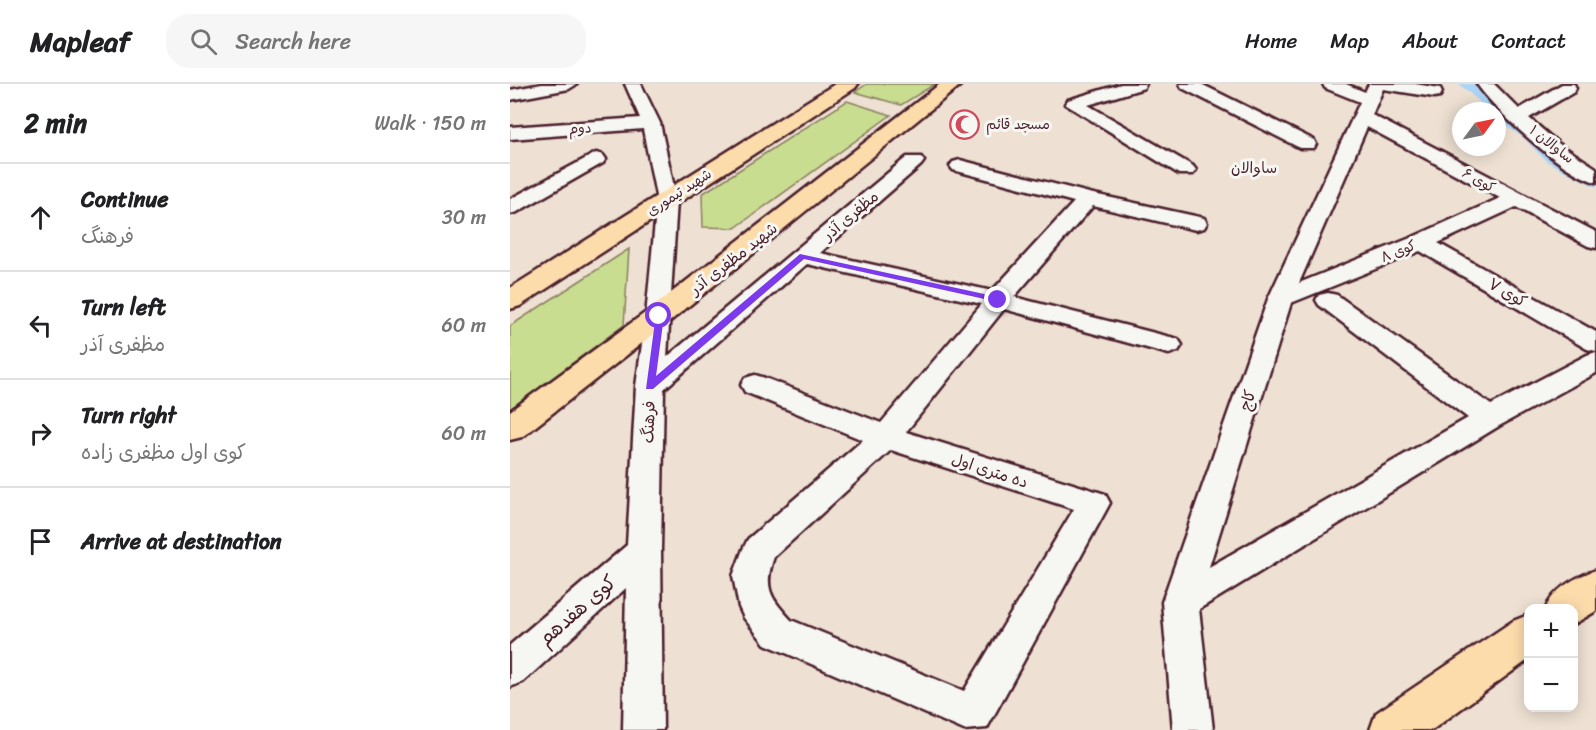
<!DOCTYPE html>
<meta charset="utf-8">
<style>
:root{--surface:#fff;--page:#f6f6f6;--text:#202124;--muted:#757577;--line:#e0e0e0}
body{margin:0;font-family:Sriracha,"Playpen Sans Arabic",sans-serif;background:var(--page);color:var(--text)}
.controls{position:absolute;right:18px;bottom:18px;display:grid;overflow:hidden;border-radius:12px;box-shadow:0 3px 15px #0003}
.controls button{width:54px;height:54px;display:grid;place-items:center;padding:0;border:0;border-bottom:2px solid var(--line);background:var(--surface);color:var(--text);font:30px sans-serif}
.compass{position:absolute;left:942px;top:18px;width:54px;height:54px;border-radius:50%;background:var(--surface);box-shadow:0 3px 15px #0003;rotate:57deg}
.stop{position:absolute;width:18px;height:18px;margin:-14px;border:4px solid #7c3aed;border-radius:50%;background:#fff}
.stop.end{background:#7c3aed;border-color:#fff;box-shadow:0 2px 6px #0008}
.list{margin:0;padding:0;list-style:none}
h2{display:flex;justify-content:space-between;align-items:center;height:78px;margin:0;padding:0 24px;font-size:26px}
h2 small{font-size:20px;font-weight:400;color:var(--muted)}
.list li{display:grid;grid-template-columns:39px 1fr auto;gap:18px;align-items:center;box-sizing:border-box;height:108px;padding:0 24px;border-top:2px solid var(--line)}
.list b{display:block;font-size:22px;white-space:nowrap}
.list p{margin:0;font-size:20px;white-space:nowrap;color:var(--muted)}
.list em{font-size:20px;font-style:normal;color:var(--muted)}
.icon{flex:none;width:33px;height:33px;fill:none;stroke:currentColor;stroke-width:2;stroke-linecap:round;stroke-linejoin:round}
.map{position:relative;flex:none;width:1086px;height:646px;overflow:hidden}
header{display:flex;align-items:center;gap:36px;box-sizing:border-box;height:84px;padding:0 30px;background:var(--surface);border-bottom:2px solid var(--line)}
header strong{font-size:28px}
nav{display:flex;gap:33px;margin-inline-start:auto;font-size:21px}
.search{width:420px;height:54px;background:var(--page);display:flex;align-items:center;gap:15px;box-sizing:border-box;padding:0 21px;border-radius:24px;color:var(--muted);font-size:22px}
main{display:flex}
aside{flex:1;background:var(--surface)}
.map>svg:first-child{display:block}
</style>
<header>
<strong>Mapleaf</strong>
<div class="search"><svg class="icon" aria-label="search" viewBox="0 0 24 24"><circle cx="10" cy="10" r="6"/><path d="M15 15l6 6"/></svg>Search here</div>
<nav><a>Home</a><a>Map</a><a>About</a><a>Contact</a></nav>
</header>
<main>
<aside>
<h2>2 min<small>Walk · 150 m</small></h2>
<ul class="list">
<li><svg class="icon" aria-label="ahead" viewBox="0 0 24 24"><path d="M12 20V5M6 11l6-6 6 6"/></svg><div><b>Continue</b><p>فرهنگ</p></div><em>30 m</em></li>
<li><svg class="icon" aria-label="left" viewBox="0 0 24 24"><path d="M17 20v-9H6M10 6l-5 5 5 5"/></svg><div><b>Turn left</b><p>مظفری آذر</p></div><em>60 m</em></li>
<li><svg class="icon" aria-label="right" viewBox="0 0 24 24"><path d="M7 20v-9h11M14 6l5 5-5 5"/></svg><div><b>Turn right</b><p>کوی اول مظفری زاده</p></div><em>60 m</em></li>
<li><svg class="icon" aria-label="arrive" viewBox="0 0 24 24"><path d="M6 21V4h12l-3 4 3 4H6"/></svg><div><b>Arrive at destination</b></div></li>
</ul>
</aside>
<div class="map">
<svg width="1086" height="646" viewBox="0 0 1086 646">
<rect width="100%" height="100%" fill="#eee1d3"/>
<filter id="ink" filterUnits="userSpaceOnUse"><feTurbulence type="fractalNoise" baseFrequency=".0167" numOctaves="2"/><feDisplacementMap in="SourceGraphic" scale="12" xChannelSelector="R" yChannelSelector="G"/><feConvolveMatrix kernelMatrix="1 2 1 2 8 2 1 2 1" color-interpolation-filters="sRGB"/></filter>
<g filter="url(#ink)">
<!-- green -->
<path fill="#c9dd91" stroke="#8a7e5e" stroke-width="1.5" d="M357,0H425L391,21L345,8Z
M337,17L381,31L225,144L193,143L192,110Z
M119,165L114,241L0,325V242Z"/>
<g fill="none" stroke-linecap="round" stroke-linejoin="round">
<!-- canal -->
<path fill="#abd5f6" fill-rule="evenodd" d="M949,0H968L982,10L992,24L1028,46L1050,69L1086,89V103L1036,77L1014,54L987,36V27H976L970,18Z"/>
<defs>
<path id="minor" d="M32,0H67L59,5L0,16V6Z
M115,0H131L150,39L167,117L157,273L397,73H411L414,77L411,81L310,169L482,207L564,118L443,86L440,82L443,78L450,76L579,109L694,134L697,139L694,144L686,146L583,122L504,213L668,255L672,261L668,267L659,270L494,225L396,348L595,410L600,419L477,644L454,646L255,560L234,534L229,523L223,492L233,465L238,455L353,356L235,308L231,301L235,294L245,291L255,294L371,339L472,220L297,180L154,305L151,467L153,646H113L116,504L13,598L0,603V561L117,461L126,302L136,232L147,117L133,45L0,55V43L130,34ZM381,366L564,425L454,607L281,536C260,513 253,504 264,473Z
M611,0H636L634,4L578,21L683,82L686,86L683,90H669L555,20L558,16Z
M670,0H691L804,56L806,60L804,64H790L672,4Z
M813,0H836L855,8L859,0H905L930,4L932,8L930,12L924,13L873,5L862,31L1086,148V164L1078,162L1006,123L928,159L1086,248V267L1077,265L910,167L781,219L699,483L958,334L809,221L806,216L809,211L818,209L827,211L981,321L1077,271L1086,268V289L989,342L689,525L703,646H663L652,518L758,215L850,18L815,4ZM857,43L990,114L903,153L789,199Z
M967,0H984L1009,25L1052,0H1064L1066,4L1064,8L1019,34L1048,59L1086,84V98C1052,89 987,29 967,0Z
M86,69L93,71L96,75L93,79L7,128L0,130V115Z"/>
<path id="major" d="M325,0H348L345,4L10,222L0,225V204Z
M430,0H452L159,238L12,353L0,356V327L139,226Z
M1086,486V527L1064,540V524H1036C1044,504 1066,493 1086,486Z
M1018,531V576L922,646H860L866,629L1003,537Z"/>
</defs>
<!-- minor casing -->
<use href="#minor" stroke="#4a1f2b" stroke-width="5"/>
<!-- major casing -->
<use href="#major" stroke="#4a1f2b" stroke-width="5"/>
<!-- minor -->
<use href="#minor" fill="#f6f6f2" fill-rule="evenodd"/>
<!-- major -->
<use href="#major" fill="#fddcac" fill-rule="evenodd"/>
</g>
</g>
<!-- route -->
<path fill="#7c3aed" d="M290,170L488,213L492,216L488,218L294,175L143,305H136L146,230L154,232L146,292Z"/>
<!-- icons -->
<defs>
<symbol id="mosque-ring" viewBox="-11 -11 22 22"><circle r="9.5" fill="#f6f6f2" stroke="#d1495b" stroke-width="1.5"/><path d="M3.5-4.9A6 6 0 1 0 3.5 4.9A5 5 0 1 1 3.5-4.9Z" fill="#d1495b"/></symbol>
</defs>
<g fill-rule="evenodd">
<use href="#mosque-ring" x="438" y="24" width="33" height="33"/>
</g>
<g text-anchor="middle" stroke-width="6" stroke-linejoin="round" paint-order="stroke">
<!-- far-poi labels -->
<g font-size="14" fill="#4a1f2b" stroke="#f6f6f2" text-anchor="start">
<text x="476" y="45">مسجد قائم</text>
</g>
<!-- far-street labels -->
<g font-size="14" fill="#4a1f2b" stroke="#f6f6f2">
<text transform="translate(70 44) rotate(-4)" y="5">دوم</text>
<text transform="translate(1042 60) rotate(38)" y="5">ساوالان ۱</text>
<text transform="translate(969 96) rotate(29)" y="5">کوی ۶</text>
<text transform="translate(169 108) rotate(-33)" y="5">شهید تیموری</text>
<text transform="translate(888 167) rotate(-22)" y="5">کوی ۸</text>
</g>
<!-- far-neighbourhood labels -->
<g font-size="15" fill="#4a1f2b" stroke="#f6f6f2">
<text x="744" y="89">ساوالان</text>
</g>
<!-- street labels -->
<g font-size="16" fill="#4a1f2b" stroke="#f6f6f2">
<text transform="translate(340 131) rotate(-40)" y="6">مظفری آذر</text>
<text transform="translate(223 174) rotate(-38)" y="6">شهید مظفری آذر</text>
<text transform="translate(998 208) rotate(30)" y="6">کوی ۷</text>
<text transform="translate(737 316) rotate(-72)" y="6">کاج</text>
<text transform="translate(138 338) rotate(-88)" y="6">فرهنگ</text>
<text transform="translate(480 386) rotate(18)" y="6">ده متری اول</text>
</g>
<!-- near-street labels -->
<g font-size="20" fill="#4a1f2b" stroke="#f6f6f2">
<text transform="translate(67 526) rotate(-41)" y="7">کوی هفدهم</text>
</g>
</g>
</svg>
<div class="controls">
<button>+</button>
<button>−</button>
</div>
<svg class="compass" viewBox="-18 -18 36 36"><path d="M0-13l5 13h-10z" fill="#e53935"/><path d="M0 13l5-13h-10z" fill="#757577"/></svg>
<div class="stop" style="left:149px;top:232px"></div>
<div class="stop end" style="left:488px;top:216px"></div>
</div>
</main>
